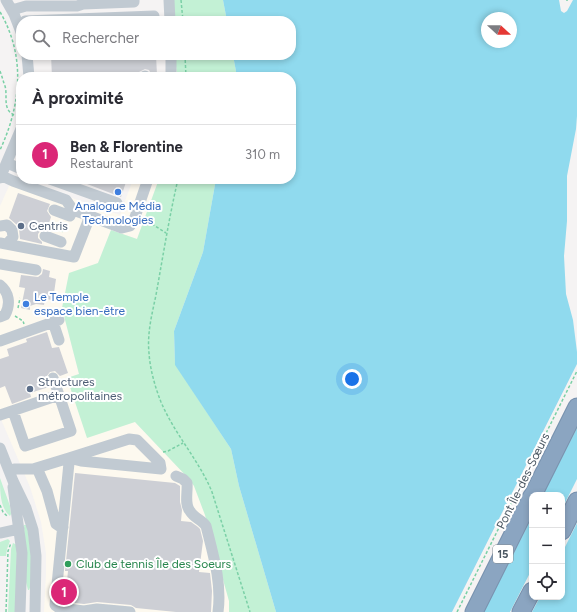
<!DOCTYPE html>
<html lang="fr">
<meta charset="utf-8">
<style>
:root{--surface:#fff;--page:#f7f7f7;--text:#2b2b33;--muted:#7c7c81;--line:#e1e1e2;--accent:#db2777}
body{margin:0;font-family:Figtree,sans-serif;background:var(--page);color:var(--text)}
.controls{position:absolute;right:12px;bottom:12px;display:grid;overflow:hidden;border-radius:8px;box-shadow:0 2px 6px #0003}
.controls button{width:36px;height:36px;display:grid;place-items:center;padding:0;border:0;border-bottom:1px solid var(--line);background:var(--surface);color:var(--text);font:20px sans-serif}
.compass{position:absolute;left:481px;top:12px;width:36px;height:36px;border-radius:50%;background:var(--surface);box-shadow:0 2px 6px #0003;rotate:111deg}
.you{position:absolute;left:352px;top:379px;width:14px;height:14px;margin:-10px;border:3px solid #fff;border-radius:50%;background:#1a73e8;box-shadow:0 0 0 6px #1a73e833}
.badge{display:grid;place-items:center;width:26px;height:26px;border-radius:50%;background:var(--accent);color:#fff;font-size:13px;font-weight:700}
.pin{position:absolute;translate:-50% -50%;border:2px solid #fff;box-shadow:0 1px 4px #0006}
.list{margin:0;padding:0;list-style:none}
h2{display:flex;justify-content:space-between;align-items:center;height:52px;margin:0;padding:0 16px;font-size:17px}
h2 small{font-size:13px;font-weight:400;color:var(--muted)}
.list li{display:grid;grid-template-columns:26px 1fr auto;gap:12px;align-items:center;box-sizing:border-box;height:60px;padding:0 16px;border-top:1px solid var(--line)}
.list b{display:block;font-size:15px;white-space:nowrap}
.list p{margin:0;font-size:13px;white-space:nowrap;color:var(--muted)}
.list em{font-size:13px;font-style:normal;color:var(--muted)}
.icon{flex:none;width:22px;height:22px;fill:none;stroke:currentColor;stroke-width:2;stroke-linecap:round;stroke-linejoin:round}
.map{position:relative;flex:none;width:577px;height:612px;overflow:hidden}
.search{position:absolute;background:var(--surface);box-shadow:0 2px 6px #0003;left:16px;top:16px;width:280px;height:44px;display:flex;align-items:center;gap:10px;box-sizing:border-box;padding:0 14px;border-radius:16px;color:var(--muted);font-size:15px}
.panel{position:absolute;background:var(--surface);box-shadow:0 2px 6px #0003;left:16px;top:72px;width:280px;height:112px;border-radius:16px}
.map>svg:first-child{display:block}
</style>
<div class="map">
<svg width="577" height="612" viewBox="0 0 577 612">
<rect width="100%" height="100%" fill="#f5f3f3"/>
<!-- commercial -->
<path fill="#fdf9ef" d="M13,177L120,215L133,179H159L137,239L111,230L98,263L62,308L79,374L67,378L135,422L189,479L194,486L205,515L229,601V612H44L46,574V553L41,522L30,487L0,417V206Z"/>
<!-- green -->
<path fill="#c3f1d5" d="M171,0H223L227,21H173Z
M175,55H233L237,77H177Z
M159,179H216L203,252L174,331L175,364L231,449L239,486L276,612H229V601L205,515L194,486L189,479L135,422L87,438L67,378L79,374L62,308L69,273L98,263L111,230L137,239Z
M0,478L10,506L11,514L10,516C0,508 0,491 0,478Z
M24,525H27L31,555V585L29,590H28L26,582Z
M8,539L10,541L7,549L6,556H0V542Z
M13,543L17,545L16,612H8L11,549Z"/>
<!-- water -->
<path fill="#90daee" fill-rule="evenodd" d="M223,0H559L561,11L564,13L567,11L573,0H577V116L576,129L567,176V221L564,256L566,294L573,320L577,352V612H276L239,486L231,449L175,365L174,331L203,252L216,179H291V77H237L233,55H291V21H227ZM487,18H511V42H487ZM532,495H562V597H532Z"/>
<!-- pier -->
<path fill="#f5f3f3" d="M577,364V428L543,495H532V517L484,612H452Z
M577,479V523L562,553V509Z
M532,569V597H540L532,612H510Z"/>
<!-- building -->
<path fill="#cdcfd5" d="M51,55H156L157,75L152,76L149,70L145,69L139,72L138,76L52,77Z
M74,179H127L121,197Z
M18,193L50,204L47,211L51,217L47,229L41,230L38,234V238L42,242V244L20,239L19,229L17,225L9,218Z
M43,269L50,271L49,277L56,279L53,300L45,299L44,305L36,304L30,306V310L21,308L25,288L19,287L21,275L38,277L42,274Z
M47,332L52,348L59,347L68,373L60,376L55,371L50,372L46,377L49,387L30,393L31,397L12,404L5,386L0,388V359L9,356L7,349L27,342L26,339Z
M75,473L175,483L180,486V502L182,510L181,521L191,522L198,527L200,529L203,541L199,572L210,573L212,591L211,612H176L136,608L131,605L97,602L84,604L65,602L68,571H65Z"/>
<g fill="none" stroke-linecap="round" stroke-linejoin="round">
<defs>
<path id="highway" d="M533,495L577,407
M562,531L577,501
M474,612L532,496
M521,612L532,591"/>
</defs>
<!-- highway casing -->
<use href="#highway" stroke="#7690ad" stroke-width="19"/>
<!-- path -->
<path stroke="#7ad0a6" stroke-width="1.5" stroke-dasharray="3 2" stroke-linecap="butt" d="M181,0L183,21
M567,1V0
M0,12C26,56 21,105 0,150
M185,55L186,77
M0,71C2,76 3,81 5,86C8,96 2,109 14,115
M178,179C169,218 163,256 156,295C152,314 147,333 149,353C150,369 155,387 161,402C175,435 199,460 212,492L250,612
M142,222L152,224L166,233
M55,229L64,232
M18,308L20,298
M15,316L23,321L24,324
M163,452L168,451L183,443
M0,505L3,512L7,516
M6,612L8,551L11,543
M457,612L577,371"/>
<!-- minor -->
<path stroke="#c1cad2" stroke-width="11" d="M6,0L14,14L21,32
M169,0L170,21
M12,10L26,6H77L83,4L134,2V0
M25,21L154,16
M27,55L29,77
M171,55V77
M145,77V76
M7,163L21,169
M0,175L13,181L66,200L73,210L90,216L74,257L0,243
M0,178L21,129
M50,179L117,203
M54,210L70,216
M90,216L122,228L130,226L134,220L148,179
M0,226L7,225L12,230L13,237L7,244
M45,236L61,242
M0,264L36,270
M0,285C9,292 11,304 5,315L0,317
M53,322L59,340
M0,341L59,320
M53,378L59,395
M0,415L59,395L71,431L25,446L13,411
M129,439L137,440L160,463L161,469L81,461L69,458Z
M0,448L13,481L26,508L33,530L36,556L35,612
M37,468L47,491L56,524L59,526L63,527
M9,471L14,469H33L69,458V463L55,605L59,608L84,611L97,609L130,612
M176,476L183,479L187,483C188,492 184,504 190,511C194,518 202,520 206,526C213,554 222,583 218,612
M13,487L22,553L20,612
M0,533L19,529"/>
<!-- highway -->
<use href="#highway" stroke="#8ba5c1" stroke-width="17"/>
</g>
<!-- markers -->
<g fill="#3f7fe0" stroke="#fff" stroke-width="1.5">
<circle cx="118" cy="192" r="4"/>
<circle cx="26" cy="304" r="4"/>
</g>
<g fill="#5c6f8a" stroke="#fff" stroke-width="1.5">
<circle cx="21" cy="226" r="4"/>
<circle cx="30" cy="389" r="4"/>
</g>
<circle fill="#2e9e5b" stroke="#fff" stroke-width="1.5" cx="68" cy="564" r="4"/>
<g text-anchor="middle" stroke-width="4" stroke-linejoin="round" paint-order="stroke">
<!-- shield labels -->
<rect fill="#fff" stroke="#808990" stroke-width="1" x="493" y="545" width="20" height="18" rx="3"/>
<g font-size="11" font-weight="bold" fill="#4a5661">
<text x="503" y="558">15</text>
</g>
<!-- shop labels -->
<g font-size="12" fill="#366cbe" stroke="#fff">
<text x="118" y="210">Analogue Média<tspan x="118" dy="14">Technologies</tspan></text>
<text x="34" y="301" text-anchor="start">Le Temple<tspan x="34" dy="14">espace bien-être</tspan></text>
</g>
<!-- service labels -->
<g font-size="12" fill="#4e5e75" stroke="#fff" text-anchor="start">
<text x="29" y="230">Centris</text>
<text x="38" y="386">Structures<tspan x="38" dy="14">métropolitaines</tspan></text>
</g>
<!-- street labels -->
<g font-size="12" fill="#4a5661" stroke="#fff">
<text transform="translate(523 481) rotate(-64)" y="4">Pont Île-des-Sœurs</text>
</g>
<!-- leisure labels -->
<g font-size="12" fill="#27864d" stroke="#fff" text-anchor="start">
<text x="76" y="568">Club de tennis Île des Soeurs</text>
</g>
</g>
</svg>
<div class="controls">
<button>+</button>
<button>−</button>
<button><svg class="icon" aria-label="locate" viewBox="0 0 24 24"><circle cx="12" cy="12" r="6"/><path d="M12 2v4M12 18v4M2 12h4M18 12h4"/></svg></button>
</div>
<svg class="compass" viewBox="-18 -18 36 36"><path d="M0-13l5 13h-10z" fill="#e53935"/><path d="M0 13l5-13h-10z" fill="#7c7c81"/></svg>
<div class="you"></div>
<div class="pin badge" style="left:64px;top:592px">1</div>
<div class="search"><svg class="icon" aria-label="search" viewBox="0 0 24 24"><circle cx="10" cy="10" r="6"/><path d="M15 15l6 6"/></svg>Rechercher</div>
<section class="panel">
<h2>À proximité<small></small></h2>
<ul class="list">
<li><span class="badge">1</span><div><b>Ben &amp; Florentine</b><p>Restaurant</p></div><em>310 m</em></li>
</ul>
</section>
</div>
